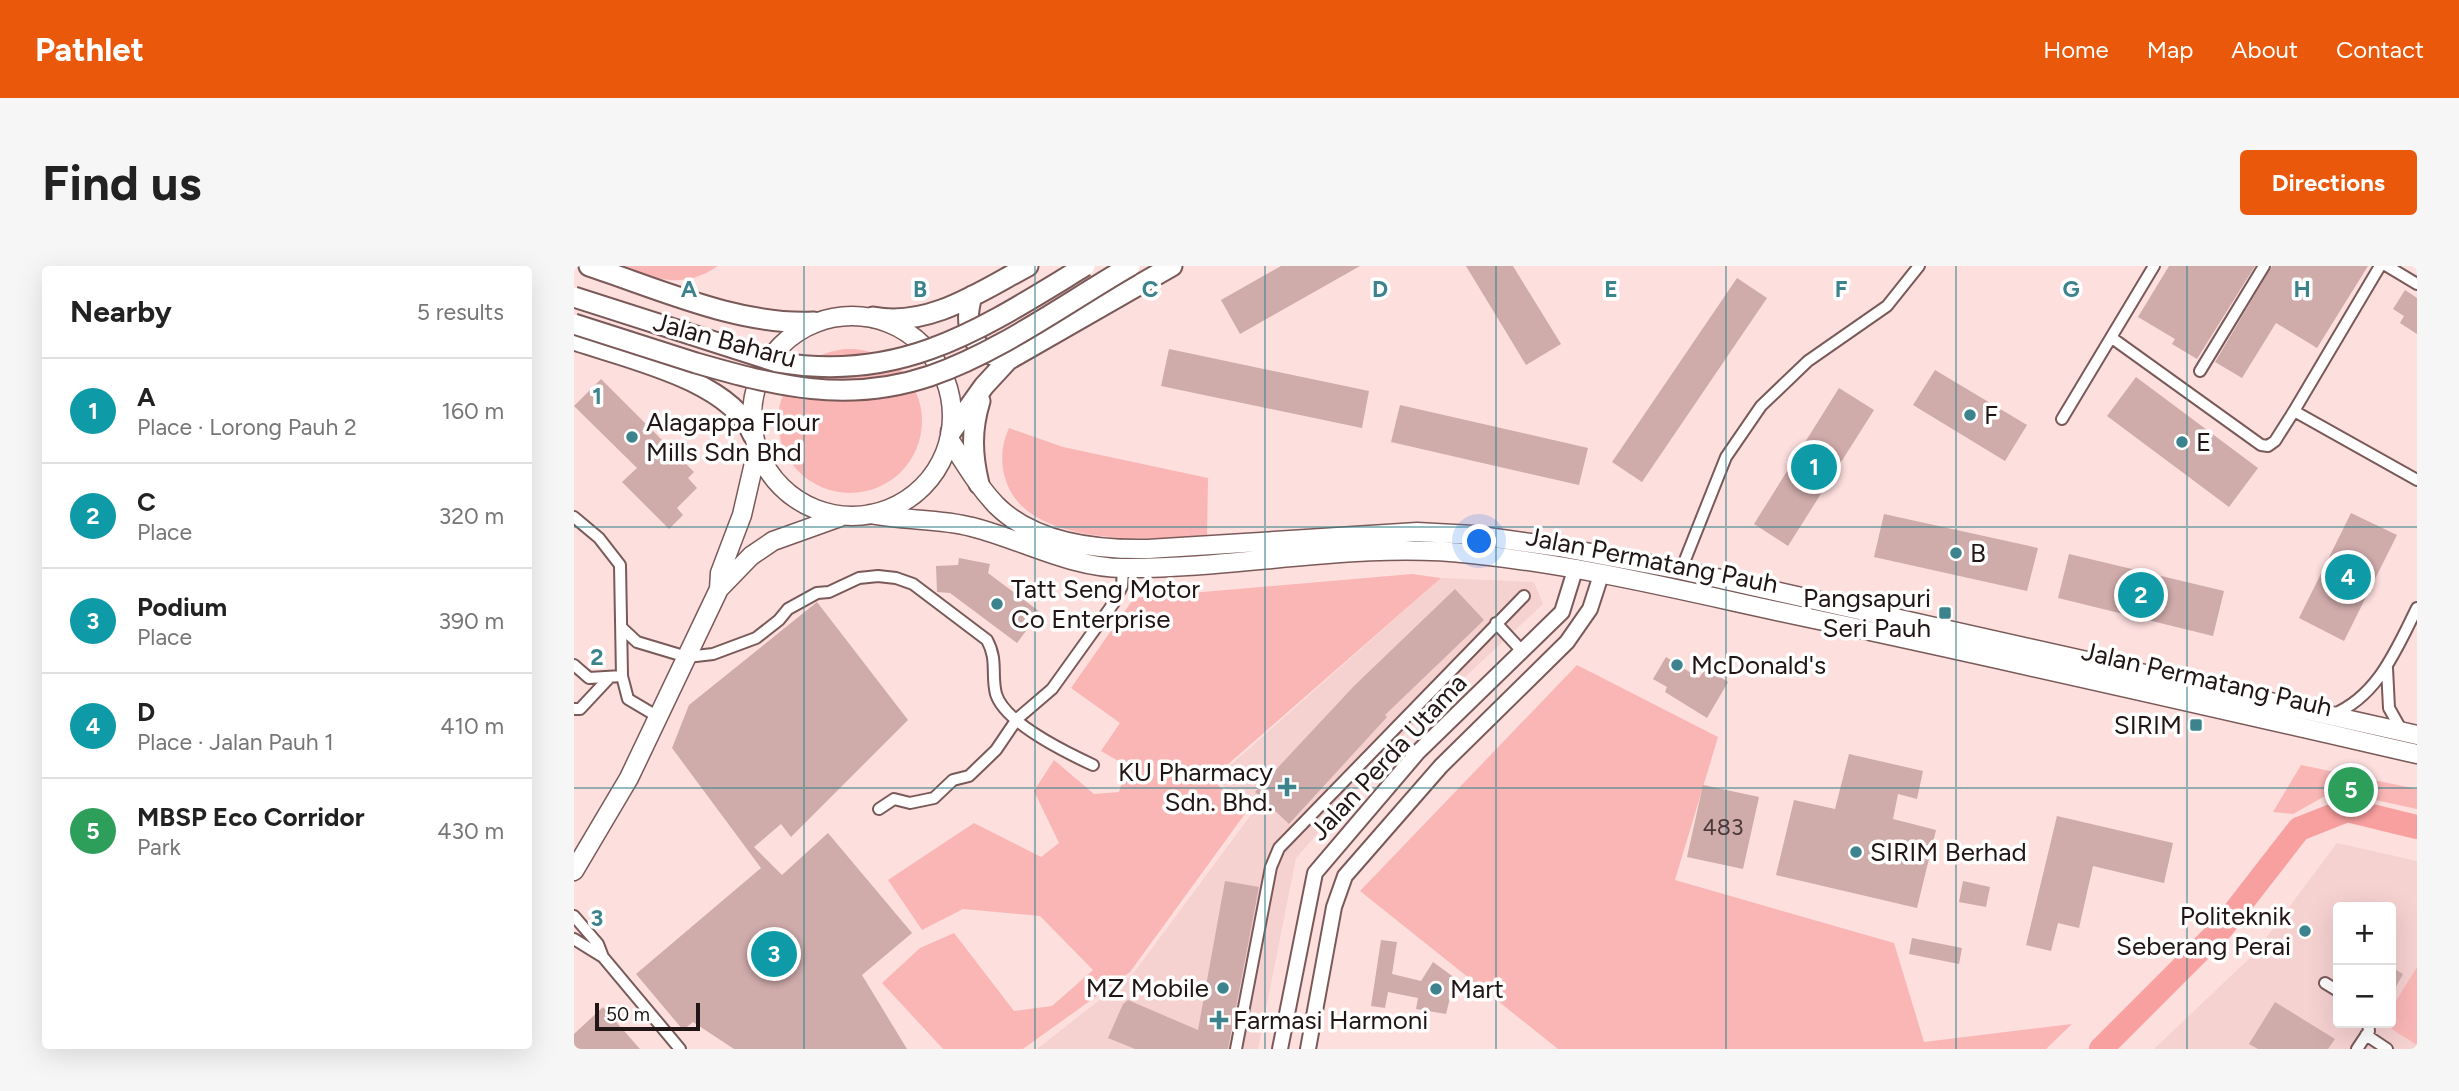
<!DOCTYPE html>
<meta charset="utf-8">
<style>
:root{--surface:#fff;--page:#f6f6f6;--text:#222;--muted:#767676;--line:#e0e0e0;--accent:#ea580c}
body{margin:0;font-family:Figtree,sans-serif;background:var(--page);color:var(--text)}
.controls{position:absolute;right:21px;bottom:21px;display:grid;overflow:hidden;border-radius:7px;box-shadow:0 7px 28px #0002}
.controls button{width:63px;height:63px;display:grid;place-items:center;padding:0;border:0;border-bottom:2px solid var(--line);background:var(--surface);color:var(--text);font:35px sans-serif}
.scale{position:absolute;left:21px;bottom:18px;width:105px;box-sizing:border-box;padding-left:7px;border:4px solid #211515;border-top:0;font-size:19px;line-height:24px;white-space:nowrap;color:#211515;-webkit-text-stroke:5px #fff;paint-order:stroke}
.you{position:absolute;left:906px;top:276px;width:24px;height:24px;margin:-18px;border:5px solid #fff;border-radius:50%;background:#1a73e8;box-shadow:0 0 0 10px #1a73e833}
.badge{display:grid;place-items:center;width:46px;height:46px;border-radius:50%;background:var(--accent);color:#fff;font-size:23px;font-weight:700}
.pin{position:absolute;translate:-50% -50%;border:4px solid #fff;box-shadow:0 2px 7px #0006}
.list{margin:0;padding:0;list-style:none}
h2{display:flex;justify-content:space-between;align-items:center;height:91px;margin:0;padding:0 28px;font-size:30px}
h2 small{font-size:23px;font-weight:400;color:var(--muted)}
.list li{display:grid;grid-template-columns:46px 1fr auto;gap:21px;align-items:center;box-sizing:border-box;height:105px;padding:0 28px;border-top:2px solid var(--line)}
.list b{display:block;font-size:26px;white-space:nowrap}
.list p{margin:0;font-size:23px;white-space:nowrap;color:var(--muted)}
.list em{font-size:23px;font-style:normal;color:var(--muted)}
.map{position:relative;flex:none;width:1843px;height:783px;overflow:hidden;border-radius:7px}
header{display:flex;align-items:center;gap:42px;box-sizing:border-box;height:98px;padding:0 35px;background:var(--accent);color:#fff}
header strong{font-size:33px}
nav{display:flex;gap:38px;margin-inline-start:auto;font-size:24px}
.intro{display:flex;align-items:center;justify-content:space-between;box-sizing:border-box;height:168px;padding:0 42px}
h1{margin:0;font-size:49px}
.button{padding:18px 32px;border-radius:7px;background:var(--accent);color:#fff;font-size:24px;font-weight:700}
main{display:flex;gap:42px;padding:0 42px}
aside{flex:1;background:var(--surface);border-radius:7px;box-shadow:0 7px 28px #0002}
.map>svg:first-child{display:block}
</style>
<header>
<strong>Pathlet</strong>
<nav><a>Home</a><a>Map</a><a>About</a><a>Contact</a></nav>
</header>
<div class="intro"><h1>Find us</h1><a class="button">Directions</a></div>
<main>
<aside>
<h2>Nearby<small>5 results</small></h2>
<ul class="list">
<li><span class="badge" style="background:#0f9aa8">1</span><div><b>A</b><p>Place · Lorong Pauh 2</p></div><em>160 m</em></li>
<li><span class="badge" style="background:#0f9aa8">2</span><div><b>C</b><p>Place</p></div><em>320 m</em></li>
<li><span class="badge" style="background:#0f9aa8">3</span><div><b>Podium</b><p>Place</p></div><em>390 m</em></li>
<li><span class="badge" style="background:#0f9aa8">4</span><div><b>D</b><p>Place · Jalan Pauh 1</p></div><em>410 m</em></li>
<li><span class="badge" style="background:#2e9e5b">5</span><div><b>MBSP Eco Corridor</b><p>Park</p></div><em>430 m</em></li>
</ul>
</aside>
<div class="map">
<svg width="1843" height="783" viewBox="0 0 1843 783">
<rect width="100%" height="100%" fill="#fddfde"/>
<!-- built -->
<path fill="#f5d1d0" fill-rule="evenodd" d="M867,312L960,316L969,338L833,465L722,592L684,783H463L559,708L679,546L641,513Z
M1763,577L1843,595V783H1580L1680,688ZM1764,641H1817V757H1764Z"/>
<!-- green -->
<path fill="#f9b6b5" d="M44,0H144C107,25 82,12 44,0Z
M204 155a72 72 0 1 1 144 0a72 72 0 1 1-144 0Z
M435,162L489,181L634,212L633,270C578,274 454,282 432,215C426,197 427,179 435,162Z
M838,308L867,312L637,513L673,545L556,706L449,783H369L308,717L346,682L380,667L440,745L478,740L519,704L466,650L389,643L348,664L314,614L400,557L467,591L485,577L460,525L480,494L520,528L545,526L553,500L527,485L546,457L497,422L560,332Z
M1003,399L1144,471L1101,614L1320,677L1350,776L1498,758L1472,783H984L786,625Z
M1727,499L1843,523V543L1760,525L1719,548L1699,546Z
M1843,701V779L1808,757H1817V743Z"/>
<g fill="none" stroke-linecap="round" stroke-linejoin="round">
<!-- river -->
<path stroke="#f89f9f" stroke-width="24" d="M1527,783L1648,662L1725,563L1773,544L1843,561"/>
</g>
<!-- building -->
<path fill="#cfabaa" d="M707,0H786L666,68L647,34Z
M892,0H939L987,78L952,99Z
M1595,0H1681L1623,93L1598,78L1601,73L1564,51Z
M1698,0H1794L1743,82L1702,57L1668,112L1641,96Z
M1163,12L1193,32L1068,216L1038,196Z
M1831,24L1843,32V68L1826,57L1830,50L1819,43Z
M595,83L795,125L788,162L587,120Z
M1361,104L1453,159L1431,195L1339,139Z
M1562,111L1684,202L1655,241L1533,150Z
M27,113L120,206L114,212L123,222L103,242L109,249L95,263L48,216L63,202L0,140Z
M1265,122L1300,144L1214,280L1180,258Z
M826,139L1014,182L1005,219L817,176Z
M1777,247L1823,269L1770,375L1725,352Z
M1310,248L1464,282L1453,325L1300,291Z
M1495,288L1650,325L1639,370L1484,332Z
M385,292L416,298L414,307L466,346L443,377L376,327L363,326L362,300L384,299Z
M881,323L910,354L811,449L813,451L715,558L681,526L780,420Z
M243,336L334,454L217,571L207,558L180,581L208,609L254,567L338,667L288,709L333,783H160L119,756L109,764L62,708L187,602L98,482L115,439Z
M1092,391L1125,412L1132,402L1154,416L1133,452L1091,426L1093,421L1079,413Z
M1275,488L1349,505L1343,533L1324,528L1319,553L1362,564L1343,642L1202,609L1220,534L1261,543Z
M1129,519L1185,531L1169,603L1113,591Z
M1483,550L1599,577L1590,617L1519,600L1505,662L1484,657L1477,685L1452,679Z
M651,615L685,621L654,783H561L534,772L549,738L554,734L624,764Z
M1389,615L1416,621L1412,641L1385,636Z
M1338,672L1388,682L1385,698L1335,688Z
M807,674L823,676L818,708L847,715L859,696L881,712L872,748L842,743L844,732L814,726L811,742L797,740Z
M1817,701L1829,708L1817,730Z
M1701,736L1761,773L1754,783H1684L1675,778Z
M29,741L66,783H0V768Z"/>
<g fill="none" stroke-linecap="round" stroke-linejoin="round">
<defs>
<path id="minor" d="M1813,0L1843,18
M1538,72L1687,179L1694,180L1701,175L1720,145L1806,0
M1626,105L1690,0
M1720,145L1843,214
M1488,153L1580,0
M0,251L25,272L46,299L48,410L54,433L86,452
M1107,304L1152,191L1187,140L1234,95L1313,40L1345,0
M922,357L948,385
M48,362L63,376L113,391L139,388L182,372L205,354L214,343L243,327L255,326L285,312L304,310L322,312L339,318L413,374C424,394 417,408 422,428C431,457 493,487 519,499
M0,399L15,412L48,410
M1813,402L1815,442L1828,465
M0,443H6L35,412
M1758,449C1804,430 1822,384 1843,342
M305,543L320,533L336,537L360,532L379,514L395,510L422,484L443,453L478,423L539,338L548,320L549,302
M0,650L24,678L29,691L106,783
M0,673L29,691
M1751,717L1764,725
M1792,769L1813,783
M662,783L697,601L705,582L950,330
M1783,783L1795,765L1794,757"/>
<path id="tertiary" d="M706,783L741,607L844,486L988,346L1002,301
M734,783L760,641L771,610L867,500L993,376L1016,343L1028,306"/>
<path id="primary" d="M178 150a100 100 0 1 1 200 0a100 100 0 1 1-200 0Z
M375,173C390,196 403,219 422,239C460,277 523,284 574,283L843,266L899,269L985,281L1107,304L1843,469
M296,248C330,255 365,252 398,261C449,274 497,302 550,302C666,303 782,275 898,288C1014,300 1126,329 1240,353C1442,396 1642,442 1843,488
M145,323L146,307L168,249L183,184
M0,605L55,512L145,323L177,290L199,275L266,251"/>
<path id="trunk" d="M15,0C85,23 166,60 240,56
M398,30C390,57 395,82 424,91
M299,51C355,62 407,25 454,0
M0,74C53,92 156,114 179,169
M377,166L410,120L434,94L598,0
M405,218C398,189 397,164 406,135"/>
</defs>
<!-- minor casing -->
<use href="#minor" stroke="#7a5a59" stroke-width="14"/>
<!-- tertiary casing -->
<use href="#tertiary" stroke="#7a5a59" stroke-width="18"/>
<!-- primary casing -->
<use href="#primary" stroke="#7a5a59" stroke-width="21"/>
<!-- trunk casing -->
<use href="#trunk" stroke="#7a5a59" stroke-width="23"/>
<!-- minor -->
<use href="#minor" stroke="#fff" stroke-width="10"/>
<!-- tertiary -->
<use href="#tertiary" stroke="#fff" stroke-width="14"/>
<!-- primary -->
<use href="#primary" stroke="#fff" stroke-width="18"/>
<!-- trunk -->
<use href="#trunk" stroke="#fff" stroke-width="19"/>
<defs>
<path id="trunk-bridge" d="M0,31L203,96C328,118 409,62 511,0
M0,58C40,71 81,84 122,97C202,120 273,138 356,110C426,86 492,37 556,0"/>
</defs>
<!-- trunk-bridge casing -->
<use href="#trunk-bridge" stroke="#7a5a59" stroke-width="23" stroke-linecap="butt"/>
<!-- trunk-bridge -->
<use href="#trunk-bridge" stroke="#fff" stroke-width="19"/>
</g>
<!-- grid -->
<path fill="none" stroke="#3d838d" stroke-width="2" stroke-opacity="0.55" d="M230,0V783M461,0V783M691,0V783M922,0V783M1152,0V783M1382,0V783M1613,0V783M0,261H1843M0,522H1843"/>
<!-- markers -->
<g fill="#3d838d" stroke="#fff" stroke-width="2.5">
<circle cx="1396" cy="149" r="7"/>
<circle cx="58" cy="171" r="7"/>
<circle cx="1608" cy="176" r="7"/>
<circle cx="1382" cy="287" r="7"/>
<circle cx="423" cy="338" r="7"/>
<rect x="1364" y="340" width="14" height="14" rx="3.5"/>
<circle cx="1103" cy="399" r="7"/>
<rect x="1615" y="452" width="14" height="14" rx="3.5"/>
<path d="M709.5 510.5h7v7h7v7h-7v7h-7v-7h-7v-7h7z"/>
<circle cx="1282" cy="586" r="7"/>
<circle cx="1731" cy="665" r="7"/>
<circle cx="649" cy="722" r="7"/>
<circle cx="862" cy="723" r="7"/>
<path d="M641.5 743.5h7v7h7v7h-7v7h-7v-7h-7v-7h7z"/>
</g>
<g text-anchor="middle" stroke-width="7" stroke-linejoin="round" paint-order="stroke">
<!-- number labels -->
<g font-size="23" fill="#4c3a3a">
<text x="1149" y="569">483</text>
</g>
<!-- street labels -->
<g font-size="26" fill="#211515" stroke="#fff">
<text transform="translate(151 74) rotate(15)" y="9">Jalan Baharu</text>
<text transform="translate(1078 294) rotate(11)" y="9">Jalan Permatang Pauh</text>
<text transform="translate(1633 413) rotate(13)" y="9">Jalan Permatang Pauh</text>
<text transform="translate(814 491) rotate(-47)" y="9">Jalan Perda Utama</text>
</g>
<!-- poi labels -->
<g font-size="26" fill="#211515" stroke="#fff" text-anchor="start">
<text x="1410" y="158">F</text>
<text x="72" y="165">Alagappa Flour<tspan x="72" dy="30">Mills Sdn Bhd</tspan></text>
<text x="1622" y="185">E</text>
<text x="1396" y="296">B</text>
<text x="437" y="332">Tatt Seng Motor<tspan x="437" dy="30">Co Enterprise</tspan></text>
<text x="1357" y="341" text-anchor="end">Pangsapuri<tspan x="1357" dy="30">Seri Pauh</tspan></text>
<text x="1117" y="408">McDonald's</text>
<text x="1608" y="468" text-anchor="end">SIRIM</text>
<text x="699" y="515" text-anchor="end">KU Pharmacy<tspan x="699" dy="30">Sdn. Bhd.</tspan></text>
<text x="1296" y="595">SIRIM Berhad</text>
<text x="1717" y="659" text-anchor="end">Politeknik<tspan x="1717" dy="30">Seberang Perai</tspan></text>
<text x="635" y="731" text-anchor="end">MZ Mobile</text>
<text x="876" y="732">Mart</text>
<text x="659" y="763">Farmasi Harmoni</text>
</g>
</g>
<g font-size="23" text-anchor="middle" font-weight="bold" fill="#3d838d" stroke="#fff" stroke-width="7" stroke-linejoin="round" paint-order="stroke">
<text x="115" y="31">A</text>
<text x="346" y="31">B</text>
<text x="576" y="31">C</text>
<text x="806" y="31">D</text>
<text x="1037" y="31">E</text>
<text x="1267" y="31">F</text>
<text x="1497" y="31">G</text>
<text x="1728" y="31">H</text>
<text x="23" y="138">1</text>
<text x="23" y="399">2</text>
<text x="23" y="660">3</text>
</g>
</svg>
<div class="controls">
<button>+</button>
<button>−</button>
</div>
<div class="scale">50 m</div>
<div class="you"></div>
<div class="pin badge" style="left:1240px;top:201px;background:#0f9aa8">1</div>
<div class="pin badge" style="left:1567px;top:329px;background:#0f9aa8">2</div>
<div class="pin badge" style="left:200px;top:688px;background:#0f9aa8">3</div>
<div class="pin badge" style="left:1774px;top:311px;background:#0f9aa8">4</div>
<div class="pin badge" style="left:1777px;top:524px;background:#2e9e5b">5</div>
</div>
</main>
